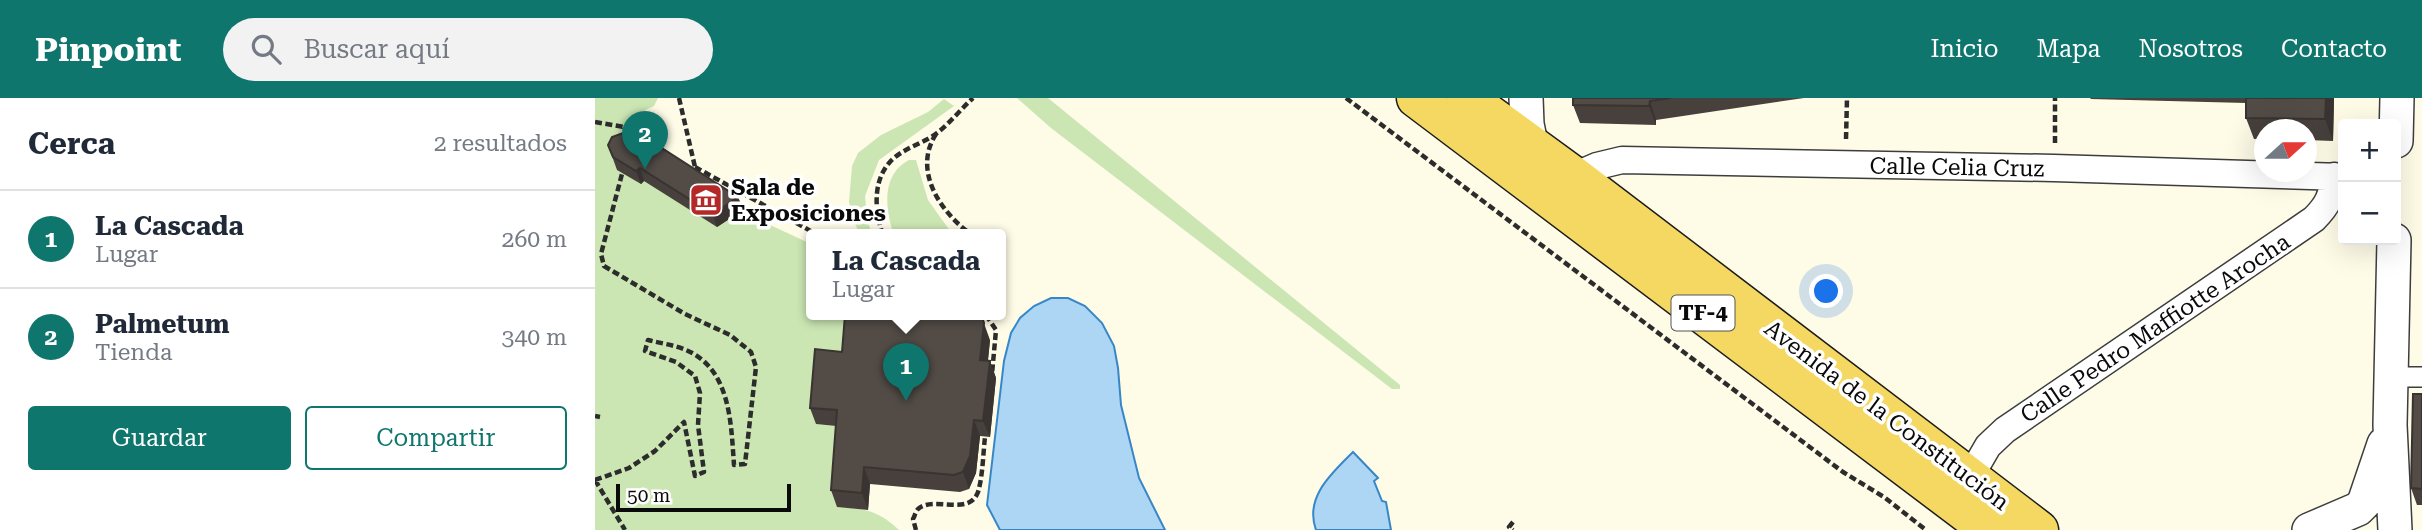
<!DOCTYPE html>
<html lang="es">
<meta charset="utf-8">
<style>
:root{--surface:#fff;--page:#f2f2f3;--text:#1f2937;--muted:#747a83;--line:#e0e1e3;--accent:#0f766e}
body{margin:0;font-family:"Roboto Serif",serif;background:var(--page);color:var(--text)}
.controls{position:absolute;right:21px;top:21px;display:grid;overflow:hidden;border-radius:7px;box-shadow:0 7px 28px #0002}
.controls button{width:63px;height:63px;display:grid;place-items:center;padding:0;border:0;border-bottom:2px solid var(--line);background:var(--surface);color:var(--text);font:35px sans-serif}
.compass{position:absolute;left:1659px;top:21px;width:63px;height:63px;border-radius:50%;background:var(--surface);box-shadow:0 7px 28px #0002;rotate:69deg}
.scale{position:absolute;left:21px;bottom:18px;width:175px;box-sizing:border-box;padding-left:7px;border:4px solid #0a0a0a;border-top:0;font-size:19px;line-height:24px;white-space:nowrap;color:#0a0a0a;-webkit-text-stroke:5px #fff;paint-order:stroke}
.you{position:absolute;left:1232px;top:194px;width:24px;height:24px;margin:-18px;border:5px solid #fff;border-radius:50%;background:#1a73e8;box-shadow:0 0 0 10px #1a73e833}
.badge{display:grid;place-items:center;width:46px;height:46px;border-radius:50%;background:var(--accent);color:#fff;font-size:23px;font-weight:700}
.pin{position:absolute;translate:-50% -58px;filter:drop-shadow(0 2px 4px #0008)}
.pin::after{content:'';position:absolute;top:37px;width:24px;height:21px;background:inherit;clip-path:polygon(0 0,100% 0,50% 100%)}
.popup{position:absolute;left:211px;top:131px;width:200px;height:91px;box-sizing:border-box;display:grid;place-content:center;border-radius:7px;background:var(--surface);filter:drop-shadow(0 2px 5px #0005);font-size:23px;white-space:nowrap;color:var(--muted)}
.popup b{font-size:26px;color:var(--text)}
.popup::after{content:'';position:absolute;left:50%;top:100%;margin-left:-14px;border:14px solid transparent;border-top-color:var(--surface)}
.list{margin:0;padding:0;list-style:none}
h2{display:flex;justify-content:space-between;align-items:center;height:91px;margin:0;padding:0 28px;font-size:30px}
h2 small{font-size:23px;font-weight:400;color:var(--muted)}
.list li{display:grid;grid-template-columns:46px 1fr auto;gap:21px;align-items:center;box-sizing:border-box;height:98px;padding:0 28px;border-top:2px solid var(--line)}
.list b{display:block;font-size:26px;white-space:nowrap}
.list p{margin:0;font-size:23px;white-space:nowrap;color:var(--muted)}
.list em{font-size:23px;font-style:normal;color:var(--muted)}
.actions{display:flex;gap:14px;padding:21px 28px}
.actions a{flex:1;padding:16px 0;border:2px solid var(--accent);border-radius:7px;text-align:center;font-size:24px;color:var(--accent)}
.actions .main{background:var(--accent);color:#fff}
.icon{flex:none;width:38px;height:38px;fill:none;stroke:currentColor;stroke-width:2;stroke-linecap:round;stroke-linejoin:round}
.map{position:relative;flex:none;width:1827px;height:432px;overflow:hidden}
header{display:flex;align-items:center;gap:42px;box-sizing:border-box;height:98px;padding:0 35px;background:var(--accent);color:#fff}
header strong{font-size:33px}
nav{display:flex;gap:38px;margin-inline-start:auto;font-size:24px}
.search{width:490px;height:63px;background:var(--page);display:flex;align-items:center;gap:18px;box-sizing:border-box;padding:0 24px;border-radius:38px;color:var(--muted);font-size:26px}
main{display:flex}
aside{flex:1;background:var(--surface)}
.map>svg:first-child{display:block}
</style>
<header>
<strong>Pinpoint</strong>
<div class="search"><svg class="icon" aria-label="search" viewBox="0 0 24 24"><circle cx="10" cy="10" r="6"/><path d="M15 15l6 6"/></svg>Buscar aquí</div>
<nav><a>Inicio</a><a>Mapa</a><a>Nosotros</a><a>Contacto</a></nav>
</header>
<main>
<aside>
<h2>Cerca<small>2 resultados</small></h2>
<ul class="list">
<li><span class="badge">1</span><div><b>La Cascada</b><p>Lugar</p></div><em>260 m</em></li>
<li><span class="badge">2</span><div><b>Palmetum</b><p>Tienda</p></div><em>340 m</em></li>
</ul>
<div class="actions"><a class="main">Guardar</a><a>Compartir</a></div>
</aside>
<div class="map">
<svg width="1827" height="432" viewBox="0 0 1827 432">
<rect width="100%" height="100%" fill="#fefbe7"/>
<!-- green -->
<path fill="#cbe6b3" d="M0,0H63L59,8L33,20L42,36L56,48L61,56L158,119L216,146V217H258L253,270L221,326L249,329L242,409C270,411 283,412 304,432H0Z
M422,0H453L805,287V291H797L456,30Z
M349,1L359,8L284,62L270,98L272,120L277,137H265L258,121L254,104L257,68L263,55L286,37L333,14Z
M314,62H321L333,102L358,137H299C290,111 286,77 314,62Z"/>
<!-- water -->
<path fill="#add6f4" stroke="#3787c8" stroke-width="2" d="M456,200H473L490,208L507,225L519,248L523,270L526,307L544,380L570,432H405L392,407L409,263L416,235L425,220L439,208Z
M758,354L783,380L779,383L787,403L791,404L796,432H721C709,399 737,375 758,354Z"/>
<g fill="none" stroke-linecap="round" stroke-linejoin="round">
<defs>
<path id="pedestrian" d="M1795,279H1827"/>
<path id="minor" d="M979,78L1002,68L1027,62L1459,70L1748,79
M1375,379L1393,348L1410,332L1719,121C1733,107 1737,98 1739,78"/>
<path id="tertiary" d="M931,0L932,26L936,46
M1801,43L1802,0
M1799,142L1795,327L1800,432
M1714,432L1763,411L1769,405L1789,346"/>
<path id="primary" d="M821,0L1394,432
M872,0L979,78L1444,432"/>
</defs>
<!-- pedestrian casing -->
<use href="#pedestrian" stroke="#3d3d3d" stroke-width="22"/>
<!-- minor casing -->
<use href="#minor" stroke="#3d3d3d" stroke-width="29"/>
<!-- tertiary casing -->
<use href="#tertiary" stroke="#3d3d3d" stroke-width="36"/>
<!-- primary casing -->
<use href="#primary" stroke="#1b1b1b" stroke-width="41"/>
<!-- path -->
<path stroke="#2c2c2c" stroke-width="4.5" stroke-dasharray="7 3.5" stroke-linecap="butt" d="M84,0L100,69
M751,0L1248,374L1289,399L1331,432
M0,24L29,29L36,26
M29,29L41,44
M341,36C317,73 346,115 377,137
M1251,41L1252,0
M1460,45V0
M100,69L223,137
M288,137C279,112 277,79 299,60C312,49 329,45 342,35C355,25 366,11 378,0
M391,217L401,232L397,276
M0,318L5,319
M0,382L34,370L60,353L89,324L100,378L109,374L103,327L105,295L100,278L81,264L50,253L53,242C65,245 79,247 91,252C136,271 136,326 139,367L150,366L161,269L156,254L135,237L90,216L9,168L6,156L28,72
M0,382L30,432
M918,424L914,429L918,432
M321,432L318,421C320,418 320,414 323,411C339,397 374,419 383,394C388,377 388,356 390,339"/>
<!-- pedestrian -->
<use href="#pedestrian" stroke="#fff" stroke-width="19"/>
<!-- minor -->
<use href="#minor" stroke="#fff" stroke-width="26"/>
<!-- tertiary -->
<use href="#tertiary" stroke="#fff" stroke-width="33"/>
<!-- primary -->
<use href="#primary" stroke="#f4d861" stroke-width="38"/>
</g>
<!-- wall -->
<path fill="#47403c" d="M978,0H1209L1061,22V27L985,25L978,7Z
M1495,0H1739L1738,43L1712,42V32H1670V41H1659L1651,20V5L1496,1Z
M43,42L56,43L143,99L148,112L122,129L49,83L46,86L22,72L13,47Z
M395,242L393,263H395L401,280L395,339L385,338L381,375L374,391L365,394L275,386L273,412L242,409L236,392L241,328L221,326L215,310L247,254Z
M1827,296V407H1822L1816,390Z"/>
<!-- shaded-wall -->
<path fill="#393431" d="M1731,0H1739L1738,43L1730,21Z
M1055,3L1061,22V27L1054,8Z
M45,70L49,83L46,86L41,73Z
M143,99L148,112L122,129L118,116Z
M386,217L395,242L391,279L385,262Z
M395,263L401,280L395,339L388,323Z
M379,322L385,338L381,375L374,391L368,374Z
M269,369L275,386L273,412L267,395Z"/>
<!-- building -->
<path fill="#524b46" stroke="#393431" stroke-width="2" d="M978,0H1076L1055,3L1054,8L978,7Z
M1651,0H1731L1730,21L1651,20Z
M28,35L43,42L51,35L56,43L143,99L118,116L45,70L41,73L18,59L13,47L17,39Z
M250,217H386L389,225L385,262L395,263L388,323L379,322L375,358L368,374L359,377L269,369L267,395L236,392L242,312L215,310L220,251L247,254Z
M1818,296H1827V391L1816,390Z"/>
<!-- icons -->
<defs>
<symbol id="museum-square" viewBox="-11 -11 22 22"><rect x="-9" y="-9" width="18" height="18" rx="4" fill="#b42827" stroke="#fff"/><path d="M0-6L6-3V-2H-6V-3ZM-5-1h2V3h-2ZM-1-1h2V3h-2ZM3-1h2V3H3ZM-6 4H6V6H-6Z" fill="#fff"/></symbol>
</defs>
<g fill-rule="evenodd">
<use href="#museum-square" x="92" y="83" width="38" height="38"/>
</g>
<g text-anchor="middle" stroke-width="7" stroke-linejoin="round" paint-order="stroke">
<!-- shield labels -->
<rect fill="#fff" stroke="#545454" stroke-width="2" x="1076.5" y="197.5" width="63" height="35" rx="5"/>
<g font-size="21" font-weight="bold" fill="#0a0a0a">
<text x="1108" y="222">TF-4</text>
</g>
<!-- street labels -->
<g font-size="23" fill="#0a0a0a" stroke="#fff">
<text transform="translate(1362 69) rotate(1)" y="8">Calle Celia Cruz</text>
<text transform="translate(1560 230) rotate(-34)" y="8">Calle Pedro Maffiotte Arocha</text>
<text transform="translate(1292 317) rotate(37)" y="8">Avenida de la Constitución</text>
</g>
<!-- poi labels -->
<g font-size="23" font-weight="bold" fill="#0a0a0a" stroke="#fff" text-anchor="start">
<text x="136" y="97">Sala de<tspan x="136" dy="26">Exposiciones</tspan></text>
</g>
</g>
</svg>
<div class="controls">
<button>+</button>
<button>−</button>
</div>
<svg class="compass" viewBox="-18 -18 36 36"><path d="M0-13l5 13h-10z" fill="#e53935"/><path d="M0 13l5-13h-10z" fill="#747a83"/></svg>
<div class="scale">50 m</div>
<div class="you"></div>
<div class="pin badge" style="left:311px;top:303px">1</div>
<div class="popup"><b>La Cascada</b>Lugar</div>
<div class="pin badge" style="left:50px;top:71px">2</div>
</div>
</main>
